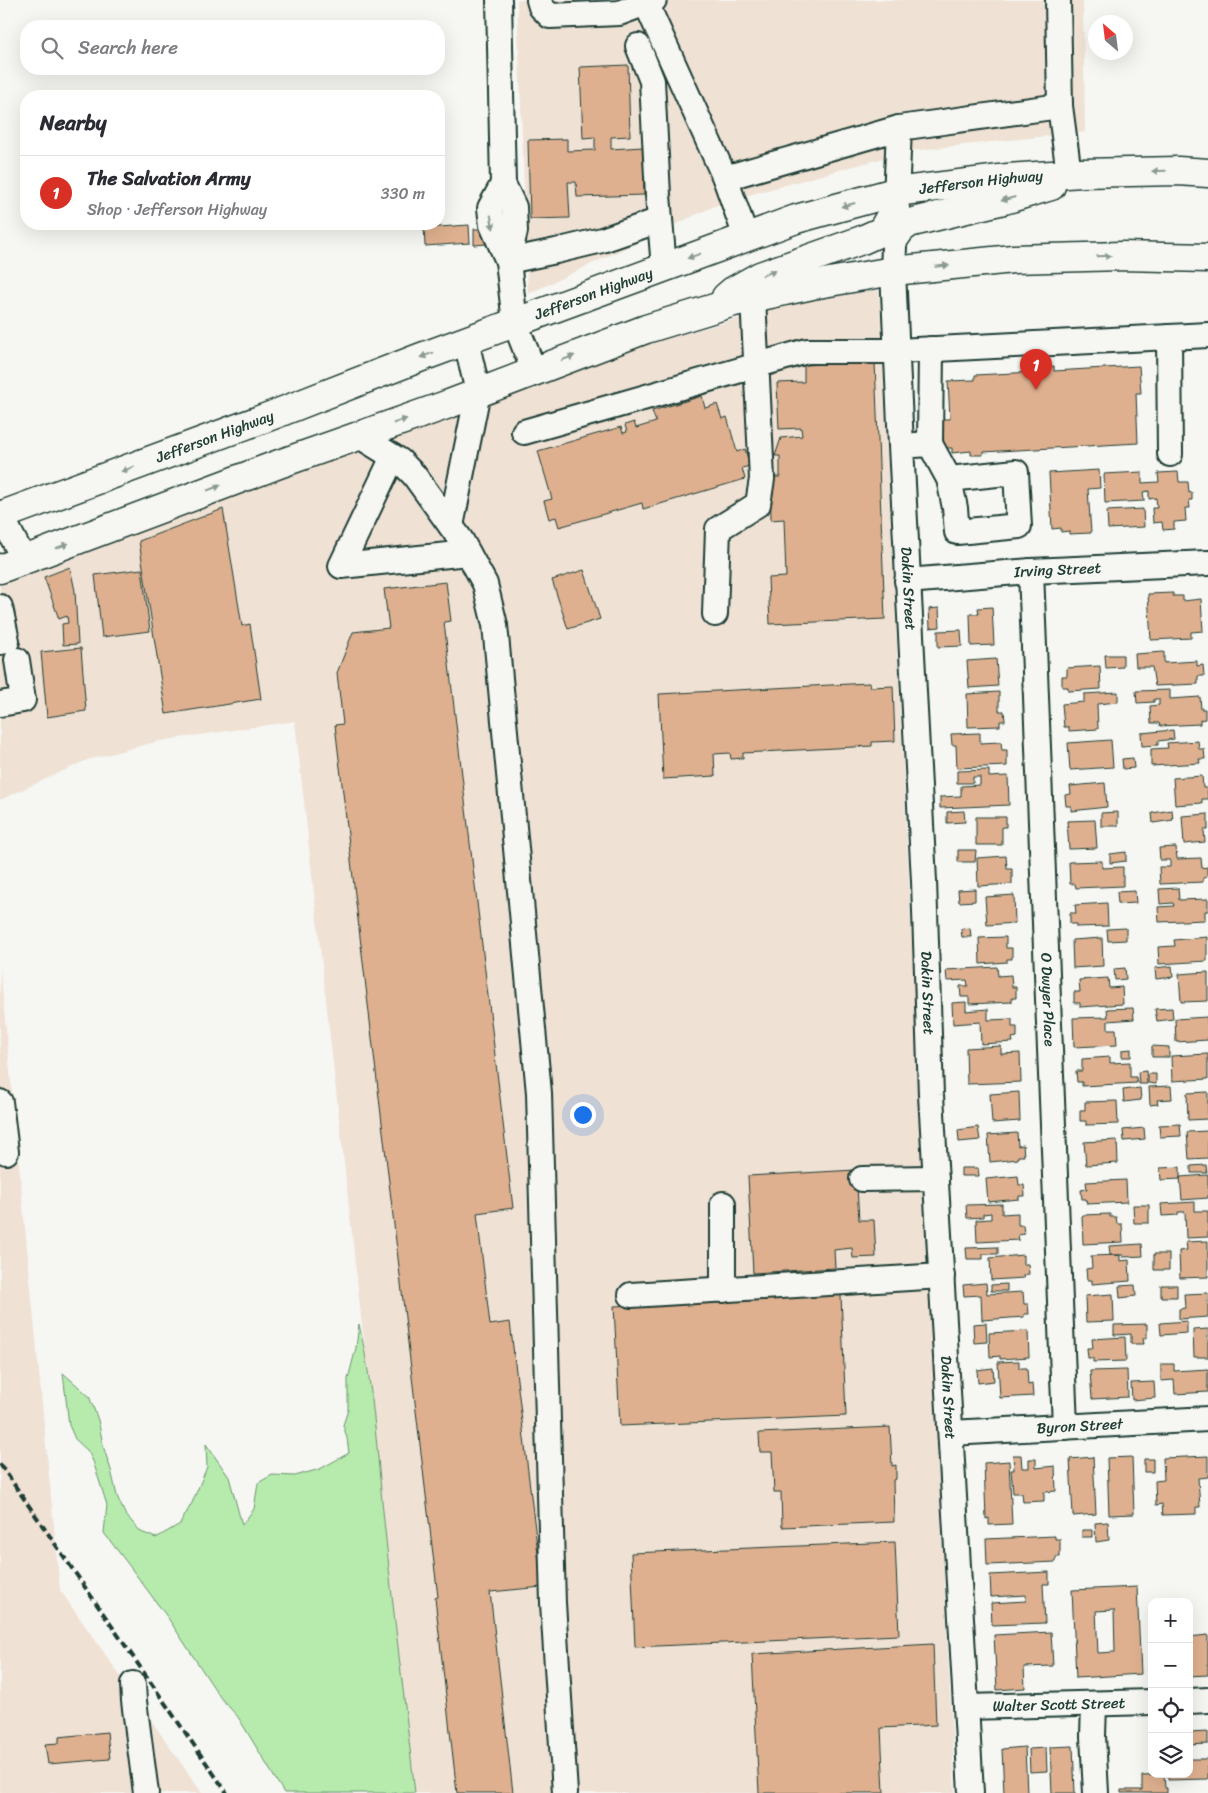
<!DOCTYPE html>
<meta charset="utf-8">
<style>
:root{--surface:#fff;--page:#f2f2f3;--text:#2b2b33;--muted:#7c7c81;--line:#e1e1e2;--accent:#d93025}
body{margin:0;font-family:Sriracha,sans-serif;background:var(--page);color:var(--text)}
.controls{position:absolute;right:15px;bottom:15px;display:grid;overflow:hidden;border-radius:10px;box-shadow:0 5px 20px #0002}
.controls button{width:45px;height:45px;display:grid;place-items:center;padding:0;border:0;border-bottom:1px solid var(--line);background:var(--surface);color:var(--text);font:25px sans-serif}
.compass{position:absolute;left:1088px;top:15px;width:45px;height:45px;border-radius:50%;background:var(--surface);box-shadow:0 5px 20px #0002;rotate:332deg}
.you{position:absolute;left:582px;top:1114px;width:18px;height:18px;margin:-12px;border:4px solid #fff;border-radius:50%;background:#1a73e8;box-shadow:0 0 0 8px #1a73e833}
.badge{display:grid;place-items:center;width:32px;height:32px;border-radius:50%;background:var(--accent);color:#fff;font-size:16px;font-weight:700}
.pin{position:absolute;translate:-50% -41px;filter:drop-shadow(0 1px 2px #0008)}
.pin::after{content:'';position:absolute;top:26px;width:18px;height:15px;background:inherit;clip-path:polygon(0 0,100% 0,50% 100%)}
.list{margin:0;padding:0;list-style:none}
h2{display:flex;justify-content:space-between;align-items:center;height:65px;margin:0;padding:0 20px;font-size:21px}
h2 small{font-size:16px;font-weight:400;color:var(--muted)}
.list li{display:grid;grid-template-columns:32px 1fr auto;gap:15px;align-items:center;box-sizing:border-box;height:75px;padding:0 20px;border-top:1px solid var(--line)}
.list b{display:block;font-size:19px;white-space:nowrap}
.list p{margin:0;font-size:16px;white-space:nowrap;color:var(--muted)}
.list em{font-size:16px;font-style:normal;color:var(--muted)}
.icon{flex:none;width:28px;height:28px;fill:none;stroke:currentColor;stroke-width:2;stroke-linecap:round;stroke-linejoin:round}
.map{position:relative;flex:none;width:1208px;height:1793px;overflow:hidden}
.search{position:absolute;background:var(--surface);box-shadow:0 5px 20px #0002;left:20px;top:20px;width:425px;height:55px;display:flex;align-items:center;gap:12px;box-sizing:border-box;padding:0 18px;border-radius:20px;color:var(--muted);font-size:19px}
.panel{position:absolute;background:var(--surface);box-shadow:0 5px 20px #0002;left:20px;top:90px;width:425px;height:140px;border-radius:20px}
.map>svg:first-child{display:block}
</style>
<div class="map">
<svg width="1208" height="1793" viewBox="0 0 1208 1793">
<rect width="100%" height="100%" fill="#f6f6f2"/>
<filter id="ink" filterUnits="userSpaceOnUse"><feTurbulence type="fractalNoise" baseFrequency=".02" numOctaves="2"/><feDisplacementMap in="SourceGraphic" scale="10" xChannelSelector="R" yChannelSelector="G"/><feConvolveMatrix kernelMatrix="1 2 1 2 8 2 1 2 1" color-interpolation-filters="sRGB"/></filter>
<g filter="url(#ink)">
<!-- built -->
<path fill="#efe1d4" d="M517,0H1083L1085,132L909,151L723,202L528,294Z
M879,290L955,1793H414L295,721L159,741L87,760L0,800V582L264,481L486,405L648,344L798,302Z
M0,968L60,1590L202,1793H0Z"/>
<!-- green -->
<path fill="#b6ebad" stroke="#6a9470" d="M359,1324C374,1389 377,1455 384,1521C393,1612 405,1702 415,1793H284L238,1717L220,1697L168,1618L128,1564L104,1533L107,1505L93,1461L88,1451L75,1439L69,1425L63,1373L89,1396L98,1420L104,1449L111,1470L117,1496L125,1514L141,1532L156,1538L180,1524L192,1503L207,1467L206,1444L229,1477L242,1525L254,1509L258,1483L272,1475L295,1476L320,1469L349,1453L347,1438L343,1425L348,1410V1379L356,1348Z"/>
<!-- building -->
<path fill="#deb08f" stroke="#1f3d34" fill-rule="evenodd" d="M628,65L630,136L611,137V149L643,147L644,195L577,197L576,182H568L570,218L530,219L528,140L567,139V151L595,150V137L583,138L580,67Z
M469,225L470,243L425,246L424,228Z
M474,229H487V244L474,245Z
M875,362L885,619L770,624L768,578L786,577L784,519L771,520L770,477H780V456H775L781,438L802,436L801,428L779,429L777,383L804,382V365Z
M1054,366V371L1139,366L1141,393H1136L1138,443L983,452V455H971V451L952,453V448H943L938,419H950L948,381L975,380V375L1034,372V368Z
M702,396L705,408L717,404L722,419L727,417L737,452L745,449L750,466L742,468L745,479L643,509L642,503L559,527L556,517L549,519L544,501L552,499L538,451L621,427L623,433L627,432L625,425L634,422L636,428L656,422L652,411Z
M1099,470L1100,488L1088,489L1091,533L1069,534V531L1061,532V528L1052,529L1049,473Z
M1142,472V483L1159,482L1158,473L1178,472L1179,482H1188L1189,493L1192,492V500H1189L1190,508H1185L1186,521L1174,522V529L1163,530L1162,522L1153,523L1152,508H1157L1156,498L1149,499V491L1143,492L1144,501L1105,503L1104,474Z
M223,509L242,626L250,624L261,699L166,714L139,541Z
M1143,509L1144,527L1108,529L1107,511Z
M70,567L75,591L78,644L63,645L62,624L68,623L67,616L59,619L44,577Z
M142,569L150,631L102,637L95,575Z
M584,570L600,619L568,629L552,580Z
M446,582L451,621L444,622L513,1208L477,1213L490,1325L510,1322L542,1587L490,1592L513,1793H457L435,1598L438,1597L335,725L343,724L337,673L353,632L389,628L384,589Z
M1173,593V596H1183V601L1201,599L1203,631L1191,632V638L1151,640L1148,594Z
M992,607L994,645L971,646L970,614H979L978,608Z
M939,608L940,627L930,628L929,609Z
M961,630L962,646L938,647V631Z
M81,648L86,711L47,717L41,652Z
M1164,652V663L1197,661V666L1203,665L1204,676H1198V684L1155,686L1152,667H1136L1135,654Z
M1105,655H1123V667L1106,668Z
M996,659L998,686L969,688L967,661Z
M1100,666L1101,689L1068,691V687H1062V676H1067V668Z
M869,683L870,687L893,686L895,741L872,742V746L743,753V758L731,759L730,753L714,754L715,776L663,779L659,694Z
M1170,690V699L1200,697L1201,709H1205V719L1200,720V724L1160,726L1159,723H1151L1150,706L1159,705V699H1154V702L1137,703L1136,691Z
M999,692V711H1004L1005,721H1000V726L968,727L967,694Z
M1118,692V702L1097,704L1098,729L1069,731V727H1064L1062,704L1084,702V694Z
M1173,730L1174,739L1158,741V745L1142,746L1141,733Z
M980,733V743L1001,742L1002,750H1007V766L957,768L956,745H952L951,734Z
M1111,740L1113,767L1070,770L1068,743Z
M1198,741L1199,749H1204L1205,759H1199L1200,763L1151,766V749L1168,748L1167,743Z
M1133,758L1134,768L1123,769L1122,759Z
M989,770V777L1008,776L1009,805L940,808V797L961,796V786L980,785V777H973V783H957V771Z
M1202,776L1203,788H1207L1208,799H1202V803L1175,805L1173,778Z
M1105,783L1107,807L1071,811V806H1066L1065,795L1071,794L1070,786Z
M1172,810L1173,820L1153,823L1152,813Z
M964,811L965,822L947,823V812Z
M1118,812V826H1101V813Z
M1208,814V830H1204L1205,842L1184,844L1182,816Z
M976,817H1006V827H1002V845H976Z
M1095,820L1097,848L1069,849L1067,821Z
M1176,847L1177,859L1201,858L1202,868L1207,867V877L1203,878V882L1160,884L1159,867H1170V860H1160L1159,848Z
M958,850H976L975,862H958Z
M1126,852V861L1110,863V854Z
M1006,856L1007,869H1012V884L978,886L977,858Z
M1102,861V868L1123,867V886L1076,888L1075,884H1070L1069,862Z
M1178,888L1179,900L1208,899V911H1205V920L1159,922L1158,907L1174,906L1173,903L1160,904L1159,889Z
M975,889V901L959,902L958,890Z
M1135,891L1136,903L1118,904L1117,892Z
M1014,895L1015,923L987,925L985,897Z
M1107,903L1108,926L1076,927V924H1070V913H1076L1075,905Z
M970,928L971,937H962L961,929Z
M1126,928V940L1108,941L1107,929Z
M1006,937V948H1012V959H1007V962L980,964L979,938Z
M1207,937V961L1159,964L1158,947L1175,946L1174,940Z
M1102,938L1103,966L1073,968L1072,940Z
M1172,966L1173,977L1156,979L1155,968Z
M997,967L998,976L1011,975L1012,987H1016V998H1012V1002L969,1004V997H961L960,986H968L967,980L947,981L946,970Z
M1125,968L1126,979L1115,980L1114,969Z
M1208,972V1001L1181,1002L1179,974Z
M1108,978L1109,988L1122,987L1123,1004L1080,1007V1003H1074V992H1080L1079,980Z
M966,1002V1011L988,1009V1020L1012,1019V1027H1017V1037L1012,1038L1013,1042L981,1044L980,1022L953,1024L952,1003Z
M1133,1008L1134,1019L1108,1021V1029H1116L1117,1045L1074,1047L1073,1018L1108,1017L1107,1009Z
M1172,1008L1173,1019L1157,1021L1155,1009Z
M1207,1017L1208,1040L1176,1042L1175,1019Z
M1001,1046V1054L1020,1053L1021,1082L967,1084L966,1048Z
M1152,1046L1169,1047V1057H1152Z
M1131,1049V1057H1122V1050Z
M1208,1054V1079L1172,1081L1171,1056Z
M1110,1057V1063L1130,1062V1077H1136L1137,1083L1082,1086V1082H1077L1076,1071H1082V1059Z
M1146,1071L1147,1084H1139L1138,1072Z
M1148,1074H1156V1084L1148,1083Z
M1171,1086L1172,1099L1157,1100L1158,1104L1150,1105L1149,1087Z
M1140,1088L1141,1100L1124,1102L1123,1090Z
M1019,1092L1020,1121L992,1123L990,1094Z
M1208,1092V1119L1188,1120L1187,1093Z
M1117,1101L1118,1124L1086,1125V1121H1080V1110H1085V1102Z
M1180,1124L1181,1136L1160,1137L1159,1125Z
M978,1127L980,1140L959,1142L958,1130Z
M1144,1128L1145,1139L1124,1141L1123,1130Z
M1208,1131V1158L1189,1159L1187,1132Z
M1017,1133L1018,1146L1023,1145L1024,1156H1018V1159L990,1162L988,1135Z
M1117,1140L1118,1163L1086,1165L1084,1142Z
M1206,1165L1207,1173H1191V1166Z
M1180,1167V1179L1161,1180L1160,1168Z
M961,1168H978L979,1176H961Z
M856,1170L859,1220H874L876,1257L853,1258L852,1248L834,1250L835,1268L753,1273L748,1176Z
M1208,1175V1198L1182,1200L1180,1177Z
M1018,1176L1019,1185H1024L1025,1196H1019V1199L988,1202L986,1179Z
M1126,1180L1127,1202L1087,1204L1086,1199H1082L1081,1190L1087,1189L1086,1182Z
M1195,1202V1211H1208V1237L1186,1238L1185,1212H1178V1215L1162,1216L1161,1204Z
M1002,1204V1214L1018,1213V1225H1023L1024,1234L1018,1235L1019,1240L977,1242L976,1220L991,1219V1213L983,1214V1217L967,1218L966,1205Z
M1133,1205H1149V1223H1134Z
M1110,1214V1217H1116L1117,1224H1122L1123,1242L1083,1244L1082,1215Z
M1208,1241V1277L1180,1278L1179,1251L1187,1250L1186,1242Z
M1142,1244L1143,1256L1123,1257V1255H1110L1109,1246Z
M998,1247V1254H983V1259H967L966,1248Z
M1154,1254H1169V1270H1154Z
M1023,1255V1264H1028L1029,1274L1023,1275L1024,1278L991,1280L990,1258Z
M1120,1255V1261L1129,1260L1130,1281L1092,1284V1280H1087L1086,1269L1092,1268L1091,1256Z
M986,1283L987,1294L1023,1292L1024,1304H1028L1029,1314H1024V1317L982,1320L981,1295L964,1296L963,1285Z
M1007,1284V1291H991V1285Z
M1135,1285L1136,1296L1120,1298L1119,1286Z
M1161,1285H1177V1297H1161Z
M1208,1293V1317L1179,1319V1309L1185,1308L1184,1294Z
M1113,1294L1114,1321L1086,1322L1085,1296Z
M841,1295L846,1416L620,1426L614,1306Z
M1187,1321V1333L1161,1335L1160,1323Z
M986,1323L987,1342L974,1343L973,1324Z
M1147,1324V1338H1143L1144,1344H1131V1334L1114,1335V1325Z
M1208,1329V1357H1194L1193,1330Z
M1028,1331L1029,1357L1000,1359V1356L990,1357L989,1333Z
M1125,1337L1126,1361L1093,1362V1358H1088L1087,1348H1093L1092,1339Z
M1019,1361V1368H1027L1028,1385L1032,1384L1033,1396L1000,1398L998,1362Z
M1161,1364H1174V1371L1208,1369V1392L1175,1394L1174,1380L1161,1381Z
M993,1368L994,1381L978,1383L977,1370Z
M1127,1370L1128,1397L1092,1399L1090,1371Z
M1154,1382L1155,1398L1132,1400L1131,1383Z
M890,1427L892,1466L896,1465V1479L893,1480L894,1522L782,1527L781,1492H774L772,1452H760L759,1433Z
M1013,1455H1021L1022,1468H1029V1459H1036V1468L1055,1466L1056,1491L1044,1492V1501L1023,1502L1022,1493H1013L1011,1470H1014Z
M1208,1456V1477L1198,1478L1200,1507H1196V1514L1163,1515L1162,1504L1156,1505L1155,1481L1164,1480L1163,1458Z
M1093,1457L1096,1514L1073,1516L1070,1459Z
M1132,1457L1134,1514L1109,1515L1107,1458Z
M1144,1459H1153V1472H1144Z
M1009,1461L1012,1524L989,1525V1518L986,1519L984,1463Z
M1108,1522L1109,1540L1096,1542L1095,1523Z
M1082,1530H1092V1537H1082Z
M1055,1536V1539H1060V1557H1056V1562L987,1565L986,1539Z
M895,1542L899,1635L635,1647L631,1553Z
M1049,1572V1584H1043L1045,1623L992,1625L991,1603L1026,1601V1595L991,1597L990,1575Z
M1137,1587L1141,1674L1076,1678L1072,1590ZM1114,1610L1115,1652L1098,1653L1096,1611Z
M1051,1632L1053,1666L1024,1667L1025,1688L997,1690L994,1635Z
M1208,1635V1675L1189,1676V1637Z
M933,1644L936,1725L881,1728L884,1793H759L752,1654Z
M107,1732L110,1759L48,1764L45,1744L59,1743V1737Z
M1208,1732V1744L1189,1745V1733Z
M1073,1746L1075,1793H1052L1050,1747Z
M1025,1747L1027,1793H1004L1002,1749Z
M1046,1748L1047,1771L1030,1772L1029,1749Z
M1189,1759H1208V1779L1168,1780V1774H1189Z
M1164,1775L1165,1788H1167V1793H1121V1790H1142V1776Z"/>
<g fill="none" stroke-linecap="round" stroke-linejoin="round">
<defs>
<g id="minor">
<path d="M499,0L503,184L514,207L515,231L508,261"/>
<path d="M539,0L541,7L550,16L619,13L646,3L645,0"/>
<path d="M654,0L646,3L725,178L899,128L1060,106L1058,0"/>
<path d="M638,46L652,81L658,195L664,268"/>
<path d="M1060,106L1069,174"/>
<path id="s1" d="M899,128L893,271L901,446L924,881L931,1095L971,1793"/>
<path d="M725,178L746,237"/>
<path d="M503,184L490,208L492,225L508,261L515,323L534,371"/>
<path d="M508,261L556,251L602,240L660,220"/>
<path d="M1169,337L1170,454"/>
<path d="M524,432L807,351H897L1208,335"/>
<path d="M358,435L400,461L414,475L461,540L485,584L495,625L539,1093L553,1603L565,1793"/>
<path d="M930,444L949,479L955,508L957,532L1019,526L1016,472L949,479"/>
<path d="M915,445L930,444L931,349"/>
<path d="M393,457L341,566L468,553"/>
<path d="M0,513L24,560"/>
<path d="M451,526L478,392L466,341"/>
<path id="s2" d="M1031,571L1065,1427"/>
<path id="s3" d="M907,581L1031,571L1208,563"/>
<path d="M0,607L7,641L0,642"/>
<path d="M715,614L718,529L758,504L762,479L753,298"/>
<path d="M0,704L23,700L17,660"/>
<path d="M0,1102L6,1152"/>
<path d="M862,1179L936,1178"/>
<path d="M723,1204V1290"/>
<path d="M631,1295L942,1276"/>
<path id="s4" d="M951,1433L1208,1419"/>
<path d="M133,1684L134,1701L146,1793"/>
<path d="M1189,1701L1208,1700"/>
<path d="M1094,1704L1093,1736L1096,1793"/>
<path id="s5" d="M967,1707L1152,1702"/>
</g>
<g id="major">
<path d="M894,239L901,229L909,223L1004,200L1051,186"/>
<path d="M726,297L733,291L760,276L862,240L882,231L895,208"/>
<path id="s6" d="M0,516L273,415L419,358L796,219L895,192L1008,178L1081,173L1178,171L1208,173"/>
<path d="M0,569L279,464L449,404L646,329L734,302L812,285L893,271L1013,259L1122,256L1208,258"/>
</g>
</defs>
<!-- minor casing -->
<use href="#minor" stroke="#1f3d34" stroke-width="28"/>
<!-- major casing -->
<use href="#major" stroke="#1f3d34" stroke-width="31"/>
<!-- minor -->
<use href="#minor" stroke="#f6f6f2" stroke-width="24"/>
<!-- major -->
<use href="#major" stroke="#f6f6f2" stroke-width="28"/>
<!-- rail -->
<path stroke="#1f3d34" stroke-width="4" stroke-dasharray="8 4" stroke-linecap="butt" d="M0,1464L227,1793"/>
</g>
<!-- one-way arrows -->
<defs><path id="oneway-solid" d="M-6-.8H1V-3.2L6.5 0L1 3.2V.8H-6Z" transform="scale(1.25)"/></defs>
<g fill="#8a9a93">
<use href="#oneway-solid" transform="translate(1159 171) rotate(178)"/>
<use href="#oneway-solid" transform="translate(1008 199) rotate(165)"/>
<use href="#oneway-solid" transform="translate(848 205) rotate(165)"/>
<use href="#oneway-solid" transform="translate(492 222) rotate(79)"/>
<use href="#oneway-solid" transform="translate(694 256) rotate(160)"/>
<use href="#oneway-solid" transform="translate(1104 256) rotate(-1)"/>
<use href="#oneway-solid" transform="translate(942 266) rotate(-6)"/>
<use href="#oneway-solid" transform="translate(769 273) rotate(-19)"/>
<use href="#oneway-solid" transform="translate(427 355) rotate(160)"/>
<use href="#oneway-solid" transform="translate(568 358) rotate(-21)"/>
<use href="#oneway-solid" transform="translate(400 421) rotate(-19)"/>
<use href="#oneway-solid" transform="translate(128 469) rotate(160)"/>
<use href="#oneway-solid" transform="translate(214 488) rotate(-21)"/>
<use href="#oneway-solid" transform="translate(62 546) rotate(-21)"/>
</g>
</g>
<g text-anchor="middle" stroke-width="4.5" stroke-linejoin="round" paint-order="stroke">
<!-- street labels -->
<g font-size="15" fill="#1f3d34" stroke="#f6f6f2">
<text dy="5" stroke="none"><textPath href="#s6" startOffset="1039">Jefferson Highway</textPath></text>
<text dy="5" stroke="none"><textPath href="#s6" startOffset="634">Jefferson Highway</textPath></text>
<text dy="5" stroke="none"><textPath href="#s6" startOffset="229">Jefferson Highway</textPath></text>
<text dy="5" stroke="none"><textPath href="#s3" startOffset="151">Irving Street</textPath></text>
<text dy="5" stroke="none"><textPath href="#s1" startOffset="461">Dakin Street</textPath></text>
<text dy="5" stroke="none"><textPath href="#s1" startOffset="866">Dakin Street</textPath></text>
<text dy="5" stroke="none"><textPath href="#s2" startOffset="429">O Dwyer Place</textPath></text>
<text dy="5" stroke="none"><textPath href="#s1" startOffset="1271">Dakin Street</textPath></text>
<text dy="5" stroke="none"><textPath href="#s4" startOffset="129">Byron Street</textPath></text>
<text dy="5" stroke="none"><textPath href="#s5" startOffset="92">Walter Scott Street</textPath></text>
</g>
</g>
</svg>
<div class="controls">
<button>+</button>
<button>−</button>
<button><svg class="icon" aria-label="locate" viewBox="0 0 24 24"><circle cx="12" cy="12" r="6"/><path d="M12 2v4M12 18v4M2 12h4M18 12h4"/></svg></button>
<button><svg class="icon" aria-label="layers" viewBox="0 0 24 24"><path d="M12 4l9 5-9 5-9-5zM3 14l9 5 9-5"/></svg></button>
</div>
<svg class="compass" viewBox="-18 -18 36 36"><path d="M0-13l5 13h-10z" fill="#e53935"/><path d="M0 13l5-13h-10z" fill="#7c7c81"/></svg>
<div class="you"></div>
<div class="pin badge" style="left:1036px;top:390px">1</div>
<div class="search"><svg class="icon" aria-label="search" viewBox="0 0 24 24"><circle cx="10" cy="10" r="6"/><path d="M15 15l6 6"/></svg>Search here</div>
<section class="panel">
<h2>Nearby<small></small></h2>
<ul class="list">
<li><span class="badge">1</span><div><b>The Salvation Army</b><p>Shop · Jefferson Highway</p></div><em>330 m</em></li>
</ul>
</section>
</div>
